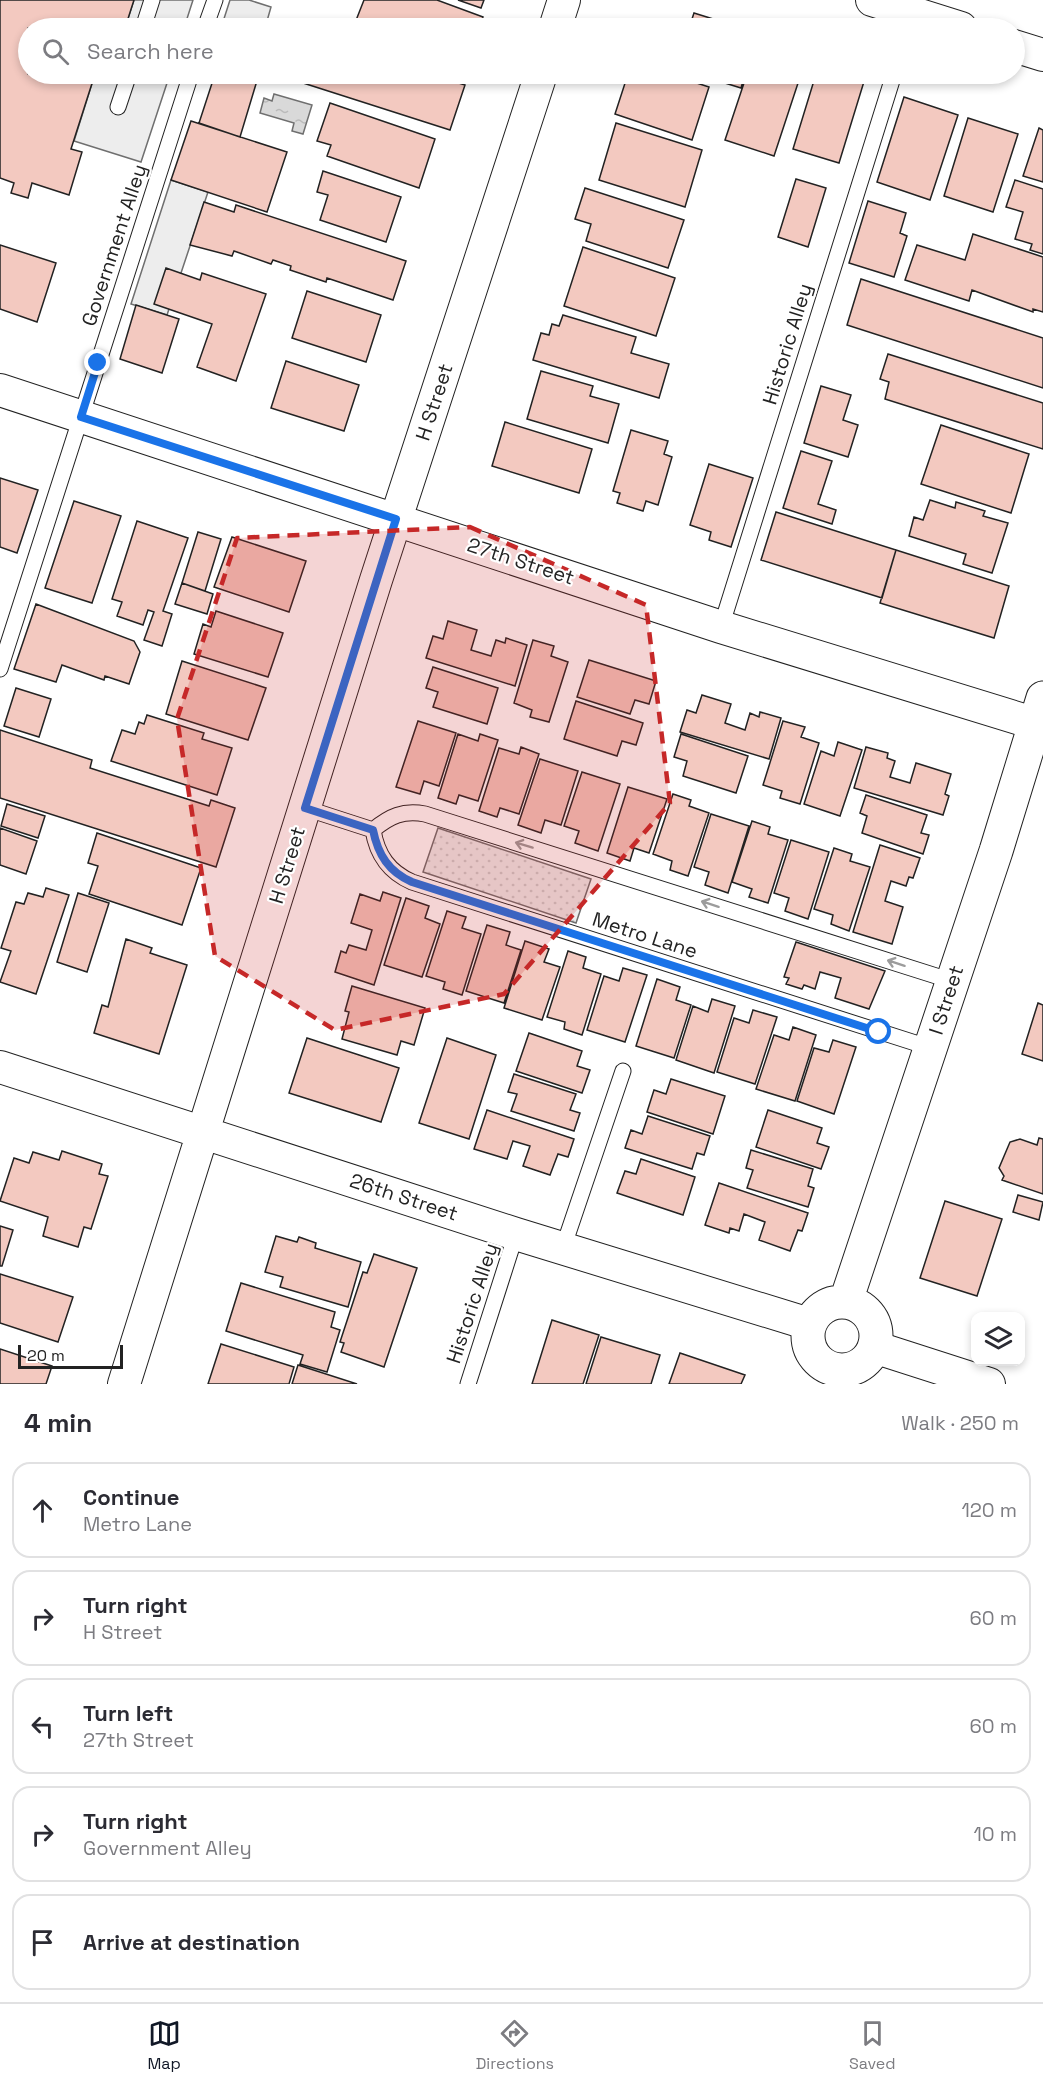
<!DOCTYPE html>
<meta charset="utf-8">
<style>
:root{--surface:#fff;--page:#f7f7f7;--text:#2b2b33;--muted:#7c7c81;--line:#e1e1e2;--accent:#111827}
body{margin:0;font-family:"Space Grotesk",sans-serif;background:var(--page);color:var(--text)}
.controls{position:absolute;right:18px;bottom:18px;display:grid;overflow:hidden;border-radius:12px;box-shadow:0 3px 9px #0003}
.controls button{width:54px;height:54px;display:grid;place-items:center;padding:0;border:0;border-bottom:2px solid var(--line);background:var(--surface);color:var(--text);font:30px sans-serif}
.scale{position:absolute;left:18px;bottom:15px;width:105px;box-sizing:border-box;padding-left:6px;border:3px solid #222;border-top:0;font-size:16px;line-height:21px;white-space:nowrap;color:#222;-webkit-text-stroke:4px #fff;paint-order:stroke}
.stop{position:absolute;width:18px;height:18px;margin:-14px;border:4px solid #1a73e8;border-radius:50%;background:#fff}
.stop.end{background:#1a73e8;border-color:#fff;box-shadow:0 2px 6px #0008}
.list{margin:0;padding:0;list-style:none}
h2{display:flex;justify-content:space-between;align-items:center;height:78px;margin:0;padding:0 24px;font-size:26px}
h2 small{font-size:20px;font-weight:400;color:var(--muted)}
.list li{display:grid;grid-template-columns:39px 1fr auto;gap:18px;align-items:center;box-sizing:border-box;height:96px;margin:0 12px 12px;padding:0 12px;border:2px solid var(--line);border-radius:18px}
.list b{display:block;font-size:22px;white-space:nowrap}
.list p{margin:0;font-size:20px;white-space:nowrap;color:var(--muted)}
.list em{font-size:20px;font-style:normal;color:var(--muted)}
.icon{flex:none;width:33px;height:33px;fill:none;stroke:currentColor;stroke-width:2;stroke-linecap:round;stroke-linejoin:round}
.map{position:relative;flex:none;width:1043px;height:1384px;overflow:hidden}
.search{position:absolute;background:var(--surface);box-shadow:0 3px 9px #0003;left:18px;right:18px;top:18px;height:66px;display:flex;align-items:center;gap:15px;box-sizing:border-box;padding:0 21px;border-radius:33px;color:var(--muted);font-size:22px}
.sheet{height:618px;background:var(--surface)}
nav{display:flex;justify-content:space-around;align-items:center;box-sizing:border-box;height:84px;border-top:2px solid var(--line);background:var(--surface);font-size:16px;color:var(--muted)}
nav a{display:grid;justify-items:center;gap:3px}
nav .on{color:var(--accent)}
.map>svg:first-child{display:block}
</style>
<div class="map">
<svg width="1043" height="1384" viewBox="0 0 1043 1384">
<defs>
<pattern id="grass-dots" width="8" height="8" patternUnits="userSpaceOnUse" patternTransform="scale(1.5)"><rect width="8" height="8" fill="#eee"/><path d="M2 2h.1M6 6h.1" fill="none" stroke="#ccc" stroke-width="1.8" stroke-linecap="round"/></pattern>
<pattern id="water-ripples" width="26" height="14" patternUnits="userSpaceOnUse" patternTransform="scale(1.5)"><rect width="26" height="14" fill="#d9d9d9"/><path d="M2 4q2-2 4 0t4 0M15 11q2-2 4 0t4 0" fill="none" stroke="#bababa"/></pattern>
</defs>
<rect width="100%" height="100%" fill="#fff"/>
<!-- grass -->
<path fill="url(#grass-dots)" stroke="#6f6f6f" stroke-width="1.5" d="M438,828L591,879L576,923L423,872Z"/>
<!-- parking -->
<path fill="#ededed" stroke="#6f6f6f" stroke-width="1.5" d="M134,0H193L184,28H125Z
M230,0H249L271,7L265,28H221Z
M95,74H170L141,162L74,141Z
M171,180L208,192L167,315L131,304Z"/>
<!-- water -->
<path fill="url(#water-ripples)" stroke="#6f6f6f" stroke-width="1.5" d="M274,94L312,105L303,134L292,131L294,123L260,113L264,98L272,101Z"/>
<!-- building -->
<path fill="#f3c9c0" stroke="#222" stroke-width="1.5" d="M0,0H134L125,28H28V74H95L71,149L82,152L69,195L32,183L28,198L11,193L14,183L0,178Z
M364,0H437L483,17L479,28H353Z
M458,0H484L481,8Z
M694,13L742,28H689Z
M267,21L291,28H265Z
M215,74H259L240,137L199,123Z
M275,74H430L465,85L450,130Z
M628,74H669L709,87L692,140L615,114Z
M696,74H745L741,88Z
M747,74H801L774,156L725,140Z
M816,74L866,75L839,163L793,149Z
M904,97L958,115L930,200L877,182Z
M330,103L435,139L419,188L327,156L331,145L317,141Z
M968,118L1018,134L993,212L944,196Z
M191,121L287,152L267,212L171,180Z
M616,123L702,150L685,207L599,180Z
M1039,128L1043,130V182L1023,176Z
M323,171L401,197L386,242L320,220L328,195L317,192Z
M796,179L826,188L808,247L778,237Z
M1015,180L1043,189V254L1030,250L1032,244L1015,239L1023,212L1006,207Z
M585,188L684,220L668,268L586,241L591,224L575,219Z
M868,201L906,213L900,233L907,236L894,277L849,263Z
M204,202L234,212L236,205L406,261L393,300L327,278L326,282L290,270L291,266L273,260L271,264L234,251L232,256L190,245Z
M973,234L1043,257V312L1033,309V312L972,290L969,301L905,280L917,245L965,260Z
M0,245L56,263L37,322L0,309Z
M583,247L675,278L656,336L564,306Z
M166,268L200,280L202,273L266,294L236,381L197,367L212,324L154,304Z
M861,279L1043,338V388L847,325Z
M307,291L381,315L366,362L292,338Z
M136,305L179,319L162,373L120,359Z
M563,315L636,337L631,353L669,364L659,398L533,360L541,333L549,335L552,324L559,326Z
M888,354L1043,403V449L885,399L889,382L880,379Z
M286,361L359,385L344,431L271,408Z
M541,371L593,386L590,396L619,404L608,443L527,419Z
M821,386L851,395L843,420L858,425L848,457L804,443Z
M505,422L592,449L579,493L492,466Z
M941,425L1029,454L1011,513L921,484Z
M631,430L668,441L664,454L672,457L658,505L646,501L643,511L617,503L620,493L613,491Z
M801,451L832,461L818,504L836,510L832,524L783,508Z
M709,464L753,478L731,547L709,540L711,532L690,525Z
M0,478L38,490L17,553L0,547Z
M930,500L955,508L956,502L985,511L983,516L1008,523L992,573L963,564L966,554L909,536L914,517L923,520Z
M74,501L121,516L92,603L45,588Z
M776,512L896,550L882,598L761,560Z
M137,521L188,538L163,611L172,614L162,646L144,640L154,612L148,610L143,625L117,616L122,602L112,599Z
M198,532L221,539L205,591L182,583Z
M232,537L306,561L289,612L214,587Z
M896,550L1009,586L994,638L880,603Z
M182,583L213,594L207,614L175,604Z
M36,604L134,641L140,652L129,684L105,676L104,680L62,665L56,682L14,669Z
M216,611L283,633L268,677L194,654L203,624L211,627Z
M448,621L477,630L471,650L491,656L496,640L505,643L506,638L527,645L515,686L426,658L433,636L443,639Z
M533,640L554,646L551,656L568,662L549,722L530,717L532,710L514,703Z
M589,660L656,681L649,704L635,700L630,714L577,697Z
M182,661L266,688L248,740L166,714Z
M433,667L498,688L487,724L433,707L438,692L426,688Z
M16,688L51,699L39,737L4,726Z
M702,695L731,704L725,723L745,730L750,713L759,717L760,712L781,718L769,759L680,732L687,710L696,713Z
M576,701L643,723L636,745L622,741L617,756L564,739Z
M147,715L204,733L202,739L232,748L217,795L111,761L122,730L135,734L139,722L144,724Z
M418,721L456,733L439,786L424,781L420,794L396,787Z
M783,721L805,727L801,737L819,743L800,804L780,798L782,791L763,785Z
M0,730L92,760L90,768L209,806L211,800L235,808L216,867L0,798Z
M458,734L478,741L480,734L498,740L478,801L459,795L456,804L438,798Z
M681,734L748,756L736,793L683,776L687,761L674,757Z
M838,742L862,750L840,816L804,804L821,751L834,756Z
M521,747L539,754L519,814L500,808L497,817L479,811L499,748L519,754Z
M866,747L888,753L887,758L895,761L890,777L910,783L916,763L951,774L945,794L949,796L943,815L854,788Z
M540,759L578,771L561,825L545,820L541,833L518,825Z
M582,772L620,784L598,851L575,843L579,831L564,826Z
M628,787L667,799L649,853L634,848L630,861L607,853Z
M673,794L691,800L689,806L709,813L688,876L670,870L672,861L653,854Z
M866,795L927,815L921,833L929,835L923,854L862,833L867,816L860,813Z
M7,804L45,816L38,838L1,826Z
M711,814L749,826L728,893L705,885L709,872L694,867Z
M752,821L770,827L768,834L788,840L768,903L749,897L752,889L732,882Z
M0,828L37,841L26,874L0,865Z
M97,833L201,868L182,925L89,894L98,866L88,863Z
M791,840L829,852L808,919L785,911L789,898L774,893Z
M880,845L920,858L913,878L909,877L906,886L891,881L885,901L903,907L892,944L853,932Z
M834,848L852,854L850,861L870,867L849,931L831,924L833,915L814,909Z
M46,888L69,895L36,994L0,982L11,951L1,948L16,902L24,904L28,893L43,897Z
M383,892L401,898L374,985L335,972L341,951L346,953L349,945L366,950L372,930L351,923L360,894L380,901Z
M78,893L109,903L87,972L57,962Z
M406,898L429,906L425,918L440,924L422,977L384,965Z
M447,911L466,917L462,928L481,934L462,995L443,989L445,982L426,976Z
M487,925L510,932L506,945L521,950L504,1003L466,991Z
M126,939L152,948L150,953L187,965L159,1054L94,1033L102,1005L108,1007Z
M525,941L549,949L544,962L560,967L542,1020L504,1008Z
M796,942L885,971L869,1009L835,998L841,978L820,972L815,989L804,985L802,989L786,984L789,978L784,977Z
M568,951L586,957L583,968L601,974L582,1035L564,1029L565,1022L547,1017Z
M623,968L647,975L625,1042L587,1030L604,976L619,981Z
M657,979L680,987L676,1000L691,1005L674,1058L636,1046Z
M352,986L425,1008L414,1045L401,1041L397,1055L342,1039L349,1012L345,1011Z
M712,999L735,1006L714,1073L676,1060L693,1006L708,1012Z
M1038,1003L1043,1005V1061L1022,1054Z
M753,1010L777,1017L755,1084L717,1072L734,1018L749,1023Z
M793,1027L816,1035L795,1101L756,1089L774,1035L789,1040Z
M529,1033L582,1051L577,1066L590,1070L582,1093L516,1071Z
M307,1038L399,1068L381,1122L289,1093Z
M447,1038L496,1055L469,1139L419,1123Z
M833,1040L856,1047L834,1114L797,1101L814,1048L829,1052Z
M514,1074L576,1094L570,1110L580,1113L574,1131L511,1111L517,1094L508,1092Z
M671,1079L725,1096L713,1134L647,1112L654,1090L666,1094Z
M487,1110L574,1139L568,1157L558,1154L550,1175L523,1166L530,1146L513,1141L507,1159L474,1149Z
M768,1110L822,1128L817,1143L829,1147L821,1169L756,1147Z
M648,1116L710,1136L704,1155L697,1153L692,1169L625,1148L631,1130L642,1134Z
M1039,1138L1043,1139V1194L1002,1180L1004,1176L999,1168L1010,1142L1020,1139L1037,1145Z
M751,1150L813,1169L808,1186L814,1188L808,1207L747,1188L753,1170L746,1168Z
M62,1151L102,1164L99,1174L108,1176L91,1229L84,1227L78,1247L43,1236L48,1217L0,1201L14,1158L29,1163L33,1152L59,1160Z
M641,1159L695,1177L683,1215L617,1193L625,1171L636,1174Z
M719,1183L808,1213L802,1231L798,1230L790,1251L759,1240L765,1222L744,1214L739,1231L730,1228L729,1233L705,1225Z
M1018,1195L1043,1202L1039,1220L1013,1212Z
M945,1201L1002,1219L977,1296L920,1278Z
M0,1226L13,1230L2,1266H0Z
M276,1236L297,1242L299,1237L316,1243L315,1248L361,1262L348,1307L280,1287L283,1277L265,1272Z
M374,1254L417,1268L384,1367L341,1352L344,1343L340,1342L363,1272L367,1273Z
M0,1274L73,1297L58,1342L0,1323Z
M241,1283L335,1312L331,1327L340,1330L327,1372L300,1364L303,1355L226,1331Z
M552,1320L599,1335L583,1384H532Z
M601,1337L660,1355L651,1384H586Z
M221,1344L294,1367L289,1384H208Z
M0,1349L52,1366L46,1384H0Z
M680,1353L745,1375L741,1384H669Z
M298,1365L357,1384H292Z"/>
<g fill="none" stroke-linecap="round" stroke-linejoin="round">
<defs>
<path id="service" d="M143,28L152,0
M205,28L215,0
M118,107L129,74
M721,627L894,74
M0,669L191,74
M305,808L373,830
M931,1048L412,882C389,872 377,855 373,830C390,816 403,810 425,814L952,981
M563,1248L623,1071
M468,1384L516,1234"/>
<path id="minor" d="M872,0L961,28
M555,28L564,0
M1014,46L1043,55
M0,390L721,627L1043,726
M0,1067L516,1234L809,1324
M874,1347L989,1384
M124,1384L376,580L541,74"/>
<path id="tertiary" d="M846,1301L996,851L1043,698
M808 1336a34 34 0 1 1 68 0a34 34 0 1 1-68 0Z"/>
</defs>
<!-- service casing -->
<use href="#service" stroke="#222" stroke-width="17"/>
<!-- minor casing -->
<use href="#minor" stroke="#222" stroke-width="34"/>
<!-- tertiary casing -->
<use href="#tertiary" stroke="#222" stroke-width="35"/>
<!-- service -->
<use href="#service" stroke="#fff" stroke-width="15"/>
<!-- minor -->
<use href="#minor" stroke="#fff" stroke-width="32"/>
<!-- tertiary -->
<use href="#tertiary" stroke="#fff" stroke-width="33"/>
</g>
<!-- one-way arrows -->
<defs><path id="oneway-shaft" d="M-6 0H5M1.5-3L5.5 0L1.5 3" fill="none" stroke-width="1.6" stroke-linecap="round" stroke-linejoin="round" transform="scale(1.5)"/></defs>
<g stroke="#9c9c9c">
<use href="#oneway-shaft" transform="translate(524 845) rotate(-163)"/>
<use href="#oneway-shaft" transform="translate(710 904) rotate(-162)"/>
<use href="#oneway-shaft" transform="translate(896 963) rotate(-162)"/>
</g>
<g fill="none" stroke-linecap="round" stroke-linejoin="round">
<!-- route -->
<path stroke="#1a73e8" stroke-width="8" d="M98,363L81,417L396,519L305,808L373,830C378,855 389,872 412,882L879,1032"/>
</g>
<!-- marked area -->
<path fill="#c62828" fill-opacity="0.2" stroke="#c62828" stroke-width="4.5" stroke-dasharray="12 8" stroke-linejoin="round" d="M470,527L646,605L670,803L504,994L335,1030L215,956L177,719L237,538Z"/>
<g text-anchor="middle" stroke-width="4.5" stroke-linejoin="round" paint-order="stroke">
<!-- street labels -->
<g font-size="20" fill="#222" stroke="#fff">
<text transform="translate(114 245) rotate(-72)" y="7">Government Alley</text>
<text transform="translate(787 344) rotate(-73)" y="7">Historic Alley</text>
<text transform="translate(434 402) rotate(-72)" y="7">H Street</text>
<text transform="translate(521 561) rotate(18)" y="7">27th Street</text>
<text transform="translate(287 865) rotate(-73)" y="7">H Street</text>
<text transform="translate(645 935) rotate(18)" y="7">Metro Lane</text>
<text transform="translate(946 1000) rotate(-72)" y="7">I Street</text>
<text transform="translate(404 1197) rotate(18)" y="7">26th Street</text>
<text transform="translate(472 1303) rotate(-72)" y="7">Historic Alley</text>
</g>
</g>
</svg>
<div class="controls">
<button><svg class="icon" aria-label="layers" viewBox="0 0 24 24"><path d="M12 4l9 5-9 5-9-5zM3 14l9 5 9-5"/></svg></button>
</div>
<div class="scale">20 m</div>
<div class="stop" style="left:879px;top:1032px"></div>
<div class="stop end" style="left:98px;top:363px"></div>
<div class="search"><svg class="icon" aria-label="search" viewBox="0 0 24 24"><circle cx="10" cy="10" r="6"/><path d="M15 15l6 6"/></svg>Search here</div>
</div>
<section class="sheet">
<h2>4 min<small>Walk · 250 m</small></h2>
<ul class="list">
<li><svg class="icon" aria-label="ahead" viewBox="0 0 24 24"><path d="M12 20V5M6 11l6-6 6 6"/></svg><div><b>Continue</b><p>Metro Lane</p></div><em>120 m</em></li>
<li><svg class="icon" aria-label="right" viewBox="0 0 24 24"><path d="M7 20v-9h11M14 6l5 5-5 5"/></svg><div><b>Turn right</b><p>H Street</p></div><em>60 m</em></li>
<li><svg class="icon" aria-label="left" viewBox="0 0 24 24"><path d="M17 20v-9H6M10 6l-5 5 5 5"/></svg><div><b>Turn left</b><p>27th Street</p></div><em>60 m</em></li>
<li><svg class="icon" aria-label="right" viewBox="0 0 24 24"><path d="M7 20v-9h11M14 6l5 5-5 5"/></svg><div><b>Turn right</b><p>Government Alley</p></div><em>10 m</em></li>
<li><svg class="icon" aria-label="arrive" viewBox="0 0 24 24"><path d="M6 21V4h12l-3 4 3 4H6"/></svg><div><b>Arrive at destination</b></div></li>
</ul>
</section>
<nav>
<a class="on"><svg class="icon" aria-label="map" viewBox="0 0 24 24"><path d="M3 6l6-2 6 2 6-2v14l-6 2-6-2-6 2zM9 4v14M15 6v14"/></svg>Map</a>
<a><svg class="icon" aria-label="directions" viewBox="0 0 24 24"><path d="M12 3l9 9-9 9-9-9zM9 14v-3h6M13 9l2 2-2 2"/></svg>Directions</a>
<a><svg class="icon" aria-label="saved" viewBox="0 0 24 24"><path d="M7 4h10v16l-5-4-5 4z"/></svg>Saved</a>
</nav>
